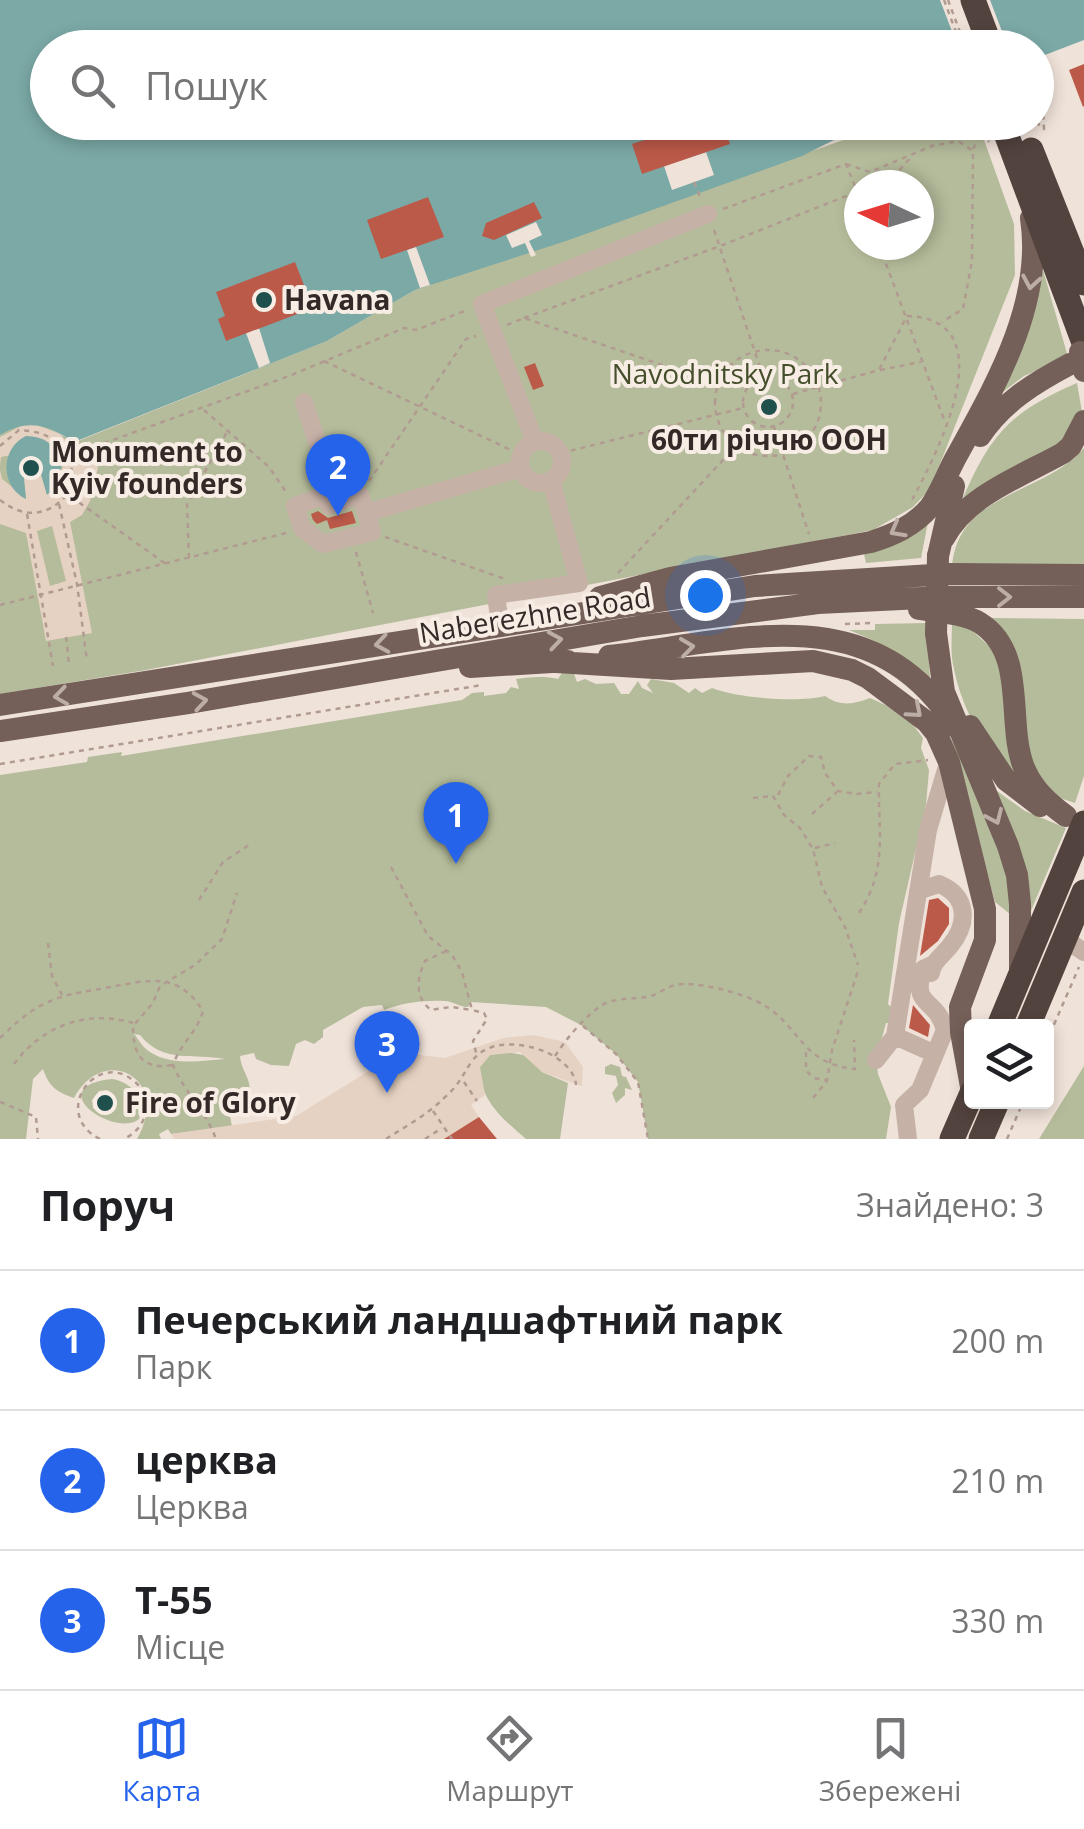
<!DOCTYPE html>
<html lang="uk">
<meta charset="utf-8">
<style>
:root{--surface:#fff;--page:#f2f2f2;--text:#202124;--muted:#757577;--line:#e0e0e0;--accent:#2563eb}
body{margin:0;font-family:"Open Sans",sans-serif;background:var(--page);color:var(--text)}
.controls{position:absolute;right:30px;bottom:30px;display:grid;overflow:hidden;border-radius:10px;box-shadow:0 5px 15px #0003}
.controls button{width:90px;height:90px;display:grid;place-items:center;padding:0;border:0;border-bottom:2px solid var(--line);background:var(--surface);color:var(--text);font:50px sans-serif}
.compass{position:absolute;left:844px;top:170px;width:90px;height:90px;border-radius:50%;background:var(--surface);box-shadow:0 5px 15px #0003;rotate:274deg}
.you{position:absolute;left:705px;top:595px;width:35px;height:35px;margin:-25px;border:8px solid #fff;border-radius:50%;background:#1a73e8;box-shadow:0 0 0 15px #1a73e833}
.badge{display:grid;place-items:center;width:65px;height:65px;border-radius:50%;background:var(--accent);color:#fff;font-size:32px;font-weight:700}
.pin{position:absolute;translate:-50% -82px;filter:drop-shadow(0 2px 5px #0008)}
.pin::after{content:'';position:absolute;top:52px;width:35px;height:30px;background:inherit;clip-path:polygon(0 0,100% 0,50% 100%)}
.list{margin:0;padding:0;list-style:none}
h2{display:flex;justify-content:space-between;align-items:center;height:130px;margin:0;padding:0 40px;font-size:42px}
h2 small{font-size:32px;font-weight:400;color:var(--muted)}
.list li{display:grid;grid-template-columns:65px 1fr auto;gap:30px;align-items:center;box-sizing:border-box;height:140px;padding:0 40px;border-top:2px solid var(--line)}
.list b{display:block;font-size:38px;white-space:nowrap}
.list p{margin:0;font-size:32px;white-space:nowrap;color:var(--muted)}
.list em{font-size:32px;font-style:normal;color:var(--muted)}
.icon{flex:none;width:55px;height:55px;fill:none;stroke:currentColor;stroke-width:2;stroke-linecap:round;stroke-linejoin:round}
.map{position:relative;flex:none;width:1084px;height:1139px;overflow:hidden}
.search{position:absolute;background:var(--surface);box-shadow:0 5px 15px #0003;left:30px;right:30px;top:30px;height:110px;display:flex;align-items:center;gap:25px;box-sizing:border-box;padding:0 35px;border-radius:55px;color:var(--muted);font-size:38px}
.sheet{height:550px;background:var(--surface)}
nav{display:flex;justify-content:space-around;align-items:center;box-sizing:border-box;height:140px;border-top:2px solid var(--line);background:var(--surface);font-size:28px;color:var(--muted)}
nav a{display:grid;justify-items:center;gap:5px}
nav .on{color:var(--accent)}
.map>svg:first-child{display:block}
</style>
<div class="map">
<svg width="1084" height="1139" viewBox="0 0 1084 1139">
<rect width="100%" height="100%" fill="#efe2d9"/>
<!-- green -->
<path fill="#b5bc9b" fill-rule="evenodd" d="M892,123H978L1014,224L1015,275L930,489L913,507L873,530L146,670L0,694V435L3,433C49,411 43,433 78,441L327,341L415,290ZM859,185H919V245H859Z
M1039,256L1068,357L1024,376L991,401Z
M1077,383L1082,412L1071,438L958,510C988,438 1005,414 1077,383Z
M1084,448V567H952C958,491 1043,496 1084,448Z
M929,517L921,558L866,563L864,554Z
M990,618L1084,619V776L1075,803L1057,797L1032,768Z
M952,622L965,624L1003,659L1023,781C988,758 962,710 954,669C950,654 952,637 952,622Z
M927,623L930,679L875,641L849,630H875V624Z
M562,673L574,674L577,682L585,679L596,684L614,683L621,694H629L638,681L642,688L653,693L647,685L651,679L674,683L689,693L695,688L702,693L712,688C737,698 798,703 825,696C841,707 854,704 870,698L905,714L923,738L921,748L929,770L926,805L899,923L888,1004L893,1009L890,1023H886L876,1060L878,1074L891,1107L886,1139H648L638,1082L616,1054L581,1025L546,1007L471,1002L468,1007C458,1007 454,1001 444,1001C424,1000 402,1003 384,1010L382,1005L363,1007L323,1030V1037L314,1044L305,1040L296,1044L289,1066L271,1065L256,1059L254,1053L240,1056C241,1072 253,1079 249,1096L228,1104L232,1127L171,1134L168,1129L159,1134L161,1139H137C172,1078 104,1042 74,1098C57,1092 49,1087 43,1069L33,1079L26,1139H0V775L87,762L88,757L122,752L121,756L462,700L472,693L484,692V696L506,693L511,687L519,689L516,679C530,677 545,676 558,679ZM134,1034L140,1035C163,1064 194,1053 225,1059C202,1061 171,1066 150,1052C143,1048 139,1040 134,1034Z
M948,733L964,762L1008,872L1010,914L995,902Z
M990,786L1025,811L1066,828L1030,913Z
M507,1052L529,1056L542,1072L568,1083L560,1139H526C503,1119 479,1100 480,1067L490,1055Z
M611,1064L620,1067L622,1076L626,1077L632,1090L625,1088V1095L616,1103L612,1093L618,1085L616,1076L605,1074V1067Z
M1084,1066V1139H1039Z
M112,1079C131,1082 146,1098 139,1119C116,1139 39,1087 112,1079ZM107,1090C116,1094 119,1102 114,1110L103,1115L93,1108L92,1100L99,1091Z"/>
<!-- plaza -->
<path fill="#e6d2c2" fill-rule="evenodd" d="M35,424L60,434L72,448L90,441L98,468L90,501L82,515L70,522L92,633L46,641L26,533L0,524V470L2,479L26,498L22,468L38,464L47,494L63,467L55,447L1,457L0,465V437L23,425ZM52,526L66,581L50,586L37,531Z
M533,1035L565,1042L583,1067L582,1086L542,1072L520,1052L490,1055L480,1067L485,1095L471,1105L479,1117L447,1139H174L171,1134L296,1116L393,1056L404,1053L445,1058L503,1038Z"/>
<!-- water -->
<path fill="#7ba9a6" d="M0,0H1084V40L1037,58L1036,48H48V122L868,123L802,156L566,241L415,290L327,341L74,442C47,425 29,418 0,435Z
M26,436C61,436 73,472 47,495L38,464L23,468L26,499C0,487 0,448 26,436Z"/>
<!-- pier -->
<path fill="#efe2d9" d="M940,0H990L1008,47H958Z
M706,152L714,175L672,190L664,166Z
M536,222L542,235L529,241L536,255L531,257L525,243L512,248L506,235Z
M416,247L430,285L420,288L407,250Z
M259,328L270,363L259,368L246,333Z"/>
<!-- building -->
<path fill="#bc5a4a" d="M1084,64V106L1083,107L1069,70Z
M699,122H722L730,144L642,174L632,144Z
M428,197L444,237L381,259L367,220Z
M534,202L542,218L494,240L482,236L486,223Z
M295,262L313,308L226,341L218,319L225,316L216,292Z
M535,363L544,386L533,390L524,367Z
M318,511L328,518L352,511L356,523L330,529L327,520L317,524L313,520L311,514Z
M938,898L949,908V924L938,941L920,956L929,900Z
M913,1005L930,1025L928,1037L909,1028Z
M479,1117L497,1139H444Z"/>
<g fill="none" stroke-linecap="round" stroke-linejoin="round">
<!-- path -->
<path stroke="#b19b91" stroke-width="2.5" stroke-dasharray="5 5" stroke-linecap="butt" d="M944,0L962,48
M948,0L966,48
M1028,122L1029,132
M1036,122L1044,129L1043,109
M973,149L982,132L989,142
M846,164L870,172L932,146L958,141L973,151L972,261L963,309L942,322
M694,182L701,199
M886,185L913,155
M723,209L846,164L859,196
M714,230L763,376
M879,245L945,422
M524,318L720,246L859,191
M507,325L524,318L718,384
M715 403a53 53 0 1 1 106 0a53 53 0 1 1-106 0Z
M324,361L515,452
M880,370L921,362
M743 402a25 25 0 1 1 50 0a25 25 0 1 1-50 0Z
M793,394L879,370L907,316C1007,319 937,453 912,500
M204,410L269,467L286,492
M774,427L809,534
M0,446L19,430C44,432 53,436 68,455L77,453L289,376L404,328L416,330L467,310
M561,453L743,408
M69,458L74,480L69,491L77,501L166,564
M369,481L466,339L476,336
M0,500C24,519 49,517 68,493
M59,504L77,584L87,661
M27,514L53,666
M385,537L505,579
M356,552L373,613
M189,558L187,504L228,430
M618,573L735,447
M0,605L286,533
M845,624L872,623
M66,637L69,664
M0,764L482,685
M778,795L788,776L809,756L821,757L825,773L838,791L856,794L877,792
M753,798L773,796L784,815L800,828L813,849L822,887L845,927L858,965
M812,814L837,792
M815,848L835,843
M391,867L428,936L452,955L462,972L472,1010L484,1013L487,1019L473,1041L477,1056
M199,900L223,862L249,845
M859,913C888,869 878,833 879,784L895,764L928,760
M48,943L52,976L62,995
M446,951L425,961C417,978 414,997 431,1010L451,1007L472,1010
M583,1026L616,1054L638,1082L648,1139
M0,1038C14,1025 27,1012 44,1004C63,994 84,992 105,988C146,981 177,969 203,1011C198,1031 180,1044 173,1065C184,1092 206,1111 216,1139
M1046,1043L1079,967
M806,1052V1070L813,1078L826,1080
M555,1056C567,1038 584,1017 602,1005C613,998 633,999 647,997C657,995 665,988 675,985C695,980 746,994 764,1005C801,1028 802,1064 855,1069L854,1040
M14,1064C42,1026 87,1009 133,1023
M172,1065C141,1070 133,1054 133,1026L153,1003L160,986L195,965L222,939L237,893
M464,1082L477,1101
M813,1098L827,1081L832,1050L858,971
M0,1102L36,1117L38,1139
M433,1111L452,1139
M100,1139C50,1114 96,1049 134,1081C142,1087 147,1099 146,1109C145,1123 136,1133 124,1139
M386,1139C406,1126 427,1115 444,1098C460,1084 461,1077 472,1061C489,1038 524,1043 546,1052C559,1058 575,1070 576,1085
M425,1139L442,1128
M1007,1139L1023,1102"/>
<!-- minor -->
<path stroke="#c6b1a7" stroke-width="18" d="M304,402L337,503
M520 462a21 21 0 1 1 42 0a21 21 0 1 1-42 0Z
M535,442L482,304L708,214
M360,495L372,532L323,544L302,528L295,506L324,496L329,506Z
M366,513L521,468
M500,624L496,595L579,583L551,480
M918,891L939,884C968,896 969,923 950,946C942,956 933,961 931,973
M1065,939L1084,952
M895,1036L933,1053
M876,1060L895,1036L928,830L948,763
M908,1139L904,1105L920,1090L945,1030C936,996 911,1009 923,969L932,965"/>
<!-- major -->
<path stroke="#745f59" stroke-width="22" d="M980,436C1003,402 1034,383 1070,364
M944,538C967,495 1022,476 1063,453L1071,446L1084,421
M938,556L954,486
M600,597L670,578L871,542C893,535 914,526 930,507C940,493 947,474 955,459C995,386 1044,304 1031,218
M919,609C938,612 964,613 980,623C1029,654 1005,725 1025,770C1034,790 1048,803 1066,816
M936,633L944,692L1008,846L1017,875L1020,904V975
M609,656C739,641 871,594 956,727
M556,662L671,669L813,661L852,670L868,678L927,722L936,733L949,762L985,909V940L960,1007L961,1032L972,1092
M470,667L568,661
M0,705L755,586L949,574L1084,575
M970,726L1006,780L1040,806
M0,731L188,703L642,626L818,603L943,597H1084"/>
<!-- highway -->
<path stroke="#53433e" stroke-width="25" d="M973,0L991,48
M1004,128L1084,343
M1031,150L1084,283
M999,1026L1084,823
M1028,1026L1084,892
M952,1139L972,1093
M981,1139L997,1102"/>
<!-- major-bridge -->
<path stroke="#745f59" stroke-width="22" d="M1080,352L1084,371
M936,633L938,556"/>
<!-- highway-bridge -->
<path stroke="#53433e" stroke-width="25" d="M1002,122L1004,128"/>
</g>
<!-- one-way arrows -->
<defs><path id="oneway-chevron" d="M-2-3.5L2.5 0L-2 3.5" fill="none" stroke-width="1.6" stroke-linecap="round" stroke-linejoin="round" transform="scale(2.5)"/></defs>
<g stroke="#bcada6">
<use href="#oneway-chevron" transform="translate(1031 282) rotate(100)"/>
<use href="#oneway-chevron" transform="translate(897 530) rotate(151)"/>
<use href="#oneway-chevron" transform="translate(1004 597)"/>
<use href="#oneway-chevron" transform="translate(555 640) rotate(-9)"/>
<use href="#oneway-chevron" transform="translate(382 644) rotate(171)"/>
<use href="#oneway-chevron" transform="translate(687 647) rotate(-7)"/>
<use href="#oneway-chevron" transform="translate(61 696) rotate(172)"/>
<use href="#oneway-chevron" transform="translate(200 701) rotate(-9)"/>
<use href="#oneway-chevron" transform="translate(915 711) rotate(41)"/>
<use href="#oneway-chevron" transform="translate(995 817) rotate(66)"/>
</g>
<!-- markers -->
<g fill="#20504e" stroke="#f7ede5" stroke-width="4">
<circle cx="264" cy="300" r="10"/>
<circle cx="769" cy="407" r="10"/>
<circle cx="31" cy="468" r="10"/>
<circle cx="105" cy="1103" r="10"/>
</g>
<g text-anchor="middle" stroke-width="8" stroke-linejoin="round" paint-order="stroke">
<!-- poi labels -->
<g font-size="28" font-weight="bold" fill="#332927" stroke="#f7ede5" text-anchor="start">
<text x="284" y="310">Havana</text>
<text x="769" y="450" text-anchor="middle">60ти річчю ООН</text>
<text x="51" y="462">Monument to<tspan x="51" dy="32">Kyiv founders</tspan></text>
<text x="125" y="1113">Fire of Glory</text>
</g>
<!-- park labels -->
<g font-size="28" fill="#464f2c" stroke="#f7ede5">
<text x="725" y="384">Navodnitsky Park</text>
</g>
<!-- street labels -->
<g font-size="28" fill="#332927" stroke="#f7ede5">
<text transform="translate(535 615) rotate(-9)" y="10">Naberezhne Road</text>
</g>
</g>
</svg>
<div class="controls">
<button><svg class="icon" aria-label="layers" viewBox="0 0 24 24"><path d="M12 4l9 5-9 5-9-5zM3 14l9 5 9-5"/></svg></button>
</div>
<svg class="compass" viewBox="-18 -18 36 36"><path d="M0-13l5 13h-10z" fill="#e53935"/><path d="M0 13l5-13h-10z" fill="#757577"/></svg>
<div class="you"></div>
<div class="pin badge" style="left:456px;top:864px">1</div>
<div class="pin badge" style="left:338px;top:516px">2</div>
<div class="pin badge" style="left:387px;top:1093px">3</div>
<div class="search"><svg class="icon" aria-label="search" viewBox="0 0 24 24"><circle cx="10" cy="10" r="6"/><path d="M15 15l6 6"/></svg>Пошук</div>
</div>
<section class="sheet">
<h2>Поруч<small>Знайдено: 3</small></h2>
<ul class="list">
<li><span class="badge">1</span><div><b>Печерський ландшафтний парк</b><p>Парк</p></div><em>200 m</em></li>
<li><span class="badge">2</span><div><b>церква</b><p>Церква</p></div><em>210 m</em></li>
<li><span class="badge">3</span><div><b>Т-55</b><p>Місце</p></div><em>330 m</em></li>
</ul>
</section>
<nav>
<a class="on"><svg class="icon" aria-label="map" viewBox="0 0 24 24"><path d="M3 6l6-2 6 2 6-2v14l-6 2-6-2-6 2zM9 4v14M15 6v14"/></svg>Карта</a>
<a><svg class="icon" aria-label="directions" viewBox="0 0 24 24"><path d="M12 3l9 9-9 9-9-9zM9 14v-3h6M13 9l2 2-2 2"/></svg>Маршрут</a>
<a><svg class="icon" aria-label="saved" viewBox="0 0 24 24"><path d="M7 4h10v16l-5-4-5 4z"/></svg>Збережені</a>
</nav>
